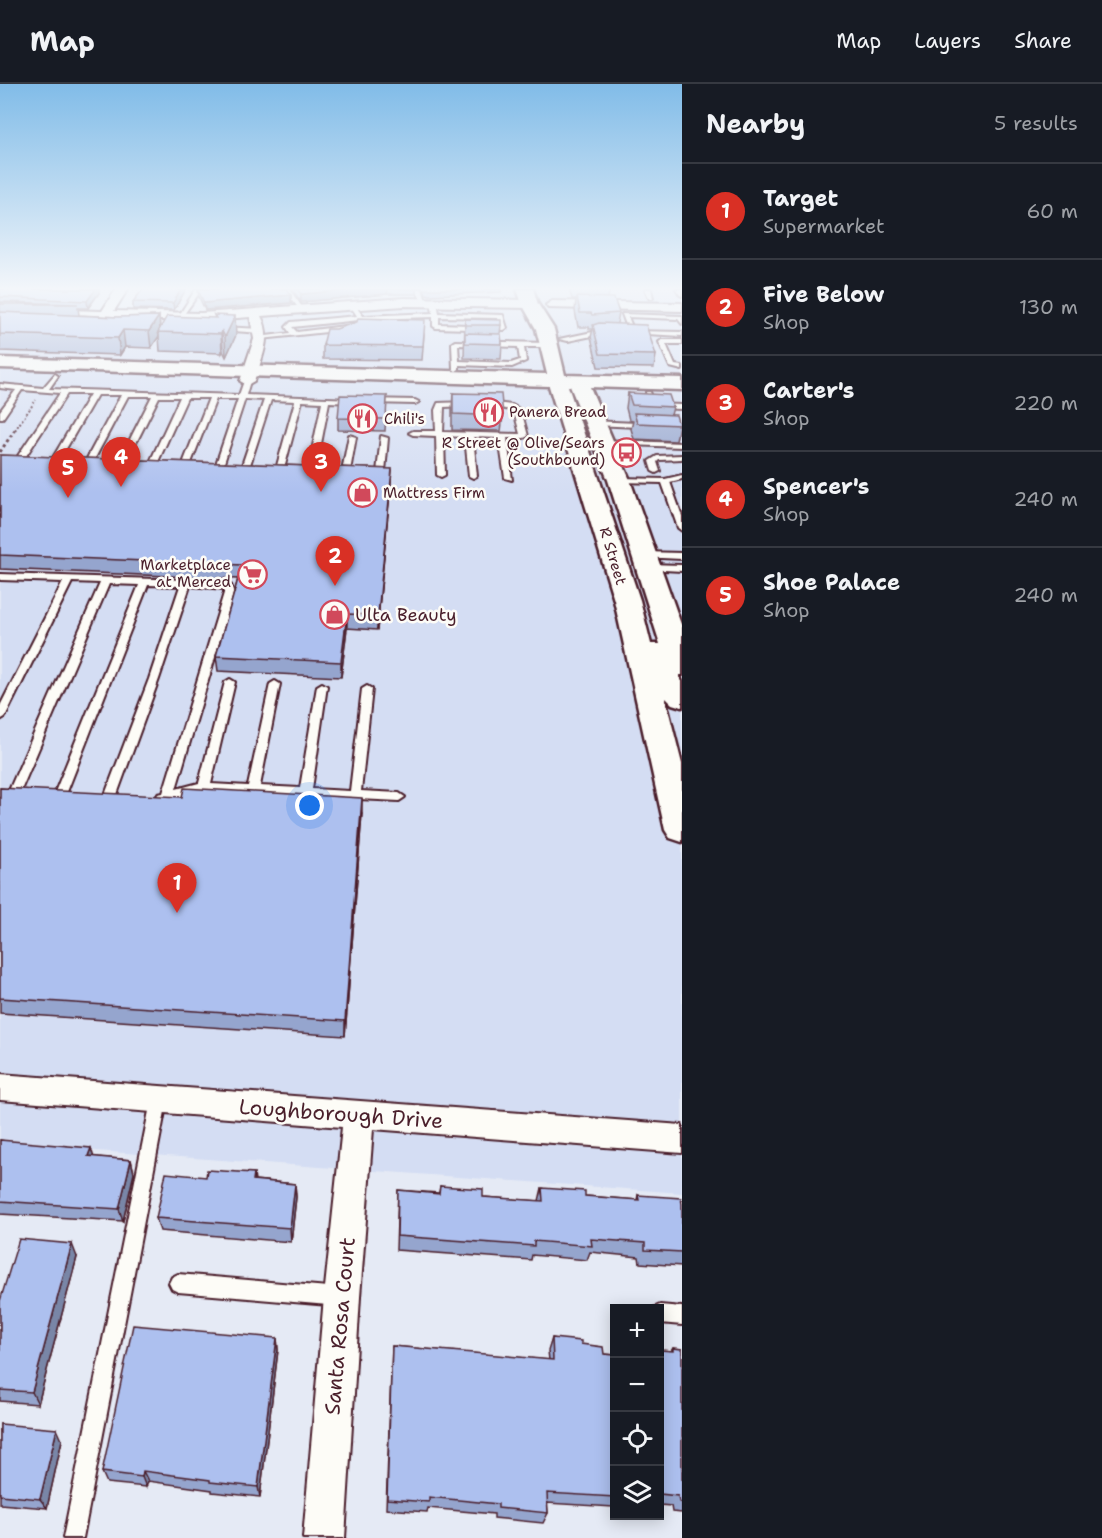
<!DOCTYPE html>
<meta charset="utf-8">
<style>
:root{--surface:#171b24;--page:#20242c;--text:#f1f3f6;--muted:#9ea1a6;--line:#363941;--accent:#d93025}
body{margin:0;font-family:"Shantell Sans",sans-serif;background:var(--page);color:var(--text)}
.controls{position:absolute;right:18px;bottom:18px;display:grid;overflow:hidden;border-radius:0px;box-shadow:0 3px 15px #0003}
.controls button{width:54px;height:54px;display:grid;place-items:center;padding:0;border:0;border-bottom:2px solid var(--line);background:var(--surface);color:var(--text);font:30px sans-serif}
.you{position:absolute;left:310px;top:722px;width:21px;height:21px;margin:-15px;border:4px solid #fff;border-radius:50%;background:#1a73e8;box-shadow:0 0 0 9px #1a73e833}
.badge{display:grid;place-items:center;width:39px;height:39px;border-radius:50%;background:var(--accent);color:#fff;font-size:20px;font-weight:700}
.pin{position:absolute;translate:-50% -50px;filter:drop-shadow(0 2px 3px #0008)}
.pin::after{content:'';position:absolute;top:32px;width:21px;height:18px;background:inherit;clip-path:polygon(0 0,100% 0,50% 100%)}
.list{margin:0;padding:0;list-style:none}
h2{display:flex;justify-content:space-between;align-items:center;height:78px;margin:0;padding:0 24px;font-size:26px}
h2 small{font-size:20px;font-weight:400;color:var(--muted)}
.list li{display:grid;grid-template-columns:39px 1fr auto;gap:18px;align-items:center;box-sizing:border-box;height:96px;padding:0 24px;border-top:2px solid var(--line)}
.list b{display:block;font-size:22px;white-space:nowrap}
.list p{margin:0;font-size:20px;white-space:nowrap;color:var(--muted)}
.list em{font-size:20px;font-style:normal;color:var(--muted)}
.icon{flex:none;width:33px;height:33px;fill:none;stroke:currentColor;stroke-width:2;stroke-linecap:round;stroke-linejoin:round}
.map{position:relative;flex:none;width:682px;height:1454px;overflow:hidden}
header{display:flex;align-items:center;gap:36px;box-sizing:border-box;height:84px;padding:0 30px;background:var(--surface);border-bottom:2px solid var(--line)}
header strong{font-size:28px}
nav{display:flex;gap:33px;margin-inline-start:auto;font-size:21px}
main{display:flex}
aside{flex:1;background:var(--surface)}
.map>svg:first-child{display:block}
</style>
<header>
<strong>Map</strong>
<nav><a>Map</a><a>Layers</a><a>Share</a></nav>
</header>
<main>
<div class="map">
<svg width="682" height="1454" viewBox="0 0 682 1454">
<rect width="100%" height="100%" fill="#e5eaf5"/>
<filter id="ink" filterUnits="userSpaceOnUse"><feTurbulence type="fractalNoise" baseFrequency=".0167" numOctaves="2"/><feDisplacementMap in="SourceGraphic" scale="12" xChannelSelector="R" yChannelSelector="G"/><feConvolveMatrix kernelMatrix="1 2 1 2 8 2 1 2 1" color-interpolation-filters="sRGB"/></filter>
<g filter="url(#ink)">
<!-- built -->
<path fill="#d4ddf3" d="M530,205H682V1109L0,1060V232L160,237L181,229L229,228L327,218L418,213H508Z"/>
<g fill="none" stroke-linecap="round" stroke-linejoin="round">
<defs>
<path id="lane" d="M196,205H202L182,233H178Z
M283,205H289L305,227H301Z
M416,205H422L427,219H423Z
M645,205H651L653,214H649Z
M676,205H682V212L680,211Z
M434,216L437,218L439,229L503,231L507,244L504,246L436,244L433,242V233L365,235V238L355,245L261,255L258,253L290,249L286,243L291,238L357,232L350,221L353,219L363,232L433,229L431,218ZM439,233L498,234L500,242L439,240ZM359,236L353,241L297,248L292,243Z
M622,230L682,232V240L678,235L628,233L634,247L682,248V252L629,249Z
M221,243L262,245L265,247L262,249L219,246V244Z
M602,246L611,248L568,257L559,255Z
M682,256V260H666L675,281L682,282V286L670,283L659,258L662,256Z
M455,257L549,259L552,261L549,263H524L526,277L512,283L459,281V285L456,287L453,285L452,259ZM458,261L518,263L520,276L511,279L459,277Z
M55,290L58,292L49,305L239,311L244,297L247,295L250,297L246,311L354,315L358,317L354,319L329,318L316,386L312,388L308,386L322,318L302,317L284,385L280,387L276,385L295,317L271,316L249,384L245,386L241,384L264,316L245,315L222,385L215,383L238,315H216L189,384L182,382L209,314H187L157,380L153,382L149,380L180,313H159L126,379L122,381L118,379L152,312H128L93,378L89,380L85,378L121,311H97L59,377L55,379L51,377L90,310H67L22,378H16L15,376L60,309L22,306L3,334H0V327L16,306L0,304V300L43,304Z
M646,308H650L656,320L682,321V325L650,324Z
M368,315L415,316L419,318L415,320L371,319L367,317Z
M466,318L470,320L469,322L444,323L443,348L520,350L514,327L483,320L487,318L512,321L521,326L528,352L524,354H507L512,396L505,394L499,354L473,353L477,392L473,394L469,392L465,353L444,352L445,391L441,393L437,391L436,352L413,351L409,349L413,347H436L435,326L438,319Z
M591,337L682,341V345L594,341L590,339Z
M349,351L356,353L350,387L346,389L342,387Z
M381,352L388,354L385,388L381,390L377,388Z
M600,356L682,359V363L603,360L599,358Z
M682,371V375L659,376L657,378L660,387L656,389L652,387L649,377L657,372Z
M682,391V395L670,398L682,432V447L678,444L662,399L619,398L615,396L619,394L665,395Z
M643,468L682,469V475L640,473L639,471Z
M648,480L682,481V487L645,485V481Z
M0,490L186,496L231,501L234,509L176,705L199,699L225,598L230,595L235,598L211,700L248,702L270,600L275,597L280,600L260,702L300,704L317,602L322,599L327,602L312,705L350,707L362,605L367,602L372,605L361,707L399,709L405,713L399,717L198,707L168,716H158L156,713L158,710L163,709L224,509V505L190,502L159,595L115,716L113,719H105L103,716L149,595L180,502L148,501L65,713L63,716H55L53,713L139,501L109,500L19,711L13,715L9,714L7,711L100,499L72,498L5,633L0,636V622L63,498L0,496Z
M159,1010L164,1012L167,1017L83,1454H63L151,1017L154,1012Z
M178,1190L340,1204L346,1207L349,1213L346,1219L340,1222L178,1208L172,1205L169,1199L172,1193Z
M660,1221L682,1223V1241L660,1239V1224H653Z"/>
<path id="street" d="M116,205H128L114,227L201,229L404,214L530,216L536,220L530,224L404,222L261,232C273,254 261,276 254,297L247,301L240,297L254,255L250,233L201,237L0,232V224L102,227Z
M552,217L682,219V227L548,224L546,221Z
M0,990L682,1041V1069L373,1045L360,1213L345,1454H303L324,1213L342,1043L0,1016Z"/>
<path id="secondary" d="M517,205H533L538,220L554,245L565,291L682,294V306L590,303L630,396L682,543V591H679L682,598V623L672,620L665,613L682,680V758L670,754L665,746L614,516L549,302L0,284V274L547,290L536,245L522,220ZM568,302H570L608,396L660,560H651L640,516Z"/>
</defs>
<!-- lane casing -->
<use href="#lane" stroke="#4a1f2b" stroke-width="4"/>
<!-- street casing -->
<use href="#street" stroke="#4a1f2b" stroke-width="4"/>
<!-- secondary casing -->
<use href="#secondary" stroke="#4a1f2b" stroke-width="5"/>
<!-- path-far1 -->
<path stroke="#4a1f2b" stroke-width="2" stroke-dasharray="2 2" stroke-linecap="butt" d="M15,346L36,316"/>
<!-- path -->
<path stroke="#4a1f2b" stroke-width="3" stroke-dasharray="3 3" stroke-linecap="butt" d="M0,368L16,344"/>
<!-- lane -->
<use href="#lane" fill="#fdfcf7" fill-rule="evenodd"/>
<!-- street -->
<use href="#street" fill="#fdfcf7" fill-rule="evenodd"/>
<!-- secondary -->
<use href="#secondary" fill="#fdfcf7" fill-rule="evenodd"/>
</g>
<!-- wall -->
<path fill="#95a5ce" stroke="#4a1f2b" stroke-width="1.5" d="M0,205L99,209L88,224H78L79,231L118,233L159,232L160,245L215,234L214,231L236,251L226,273L223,267L222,269L160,267L159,252L151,264L125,263L120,271L0,267Z
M143,205H186L174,226L133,225V218Z
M292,205H416V210H387L301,218Z
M424,205H501V208L429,211L426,210Z
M569,205H610L608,214L619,229L617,239L656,271L654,284L598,283L591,253L593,245H589V243H578L575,227L576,215H572Z
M198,206L291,211V219L205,226L199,213Z
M465,235L501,241L500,250L502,260L501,275L464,274Z
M424,250L422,276L323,275V261Z
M453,309L503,332L501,347L452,346V325Z
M628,309L673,323L671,331L679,341L676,357L634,355L631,345L633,337L629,336L626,324Z
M387,312L385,347L338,346V334Z
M0,371L392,385L377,546L347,544L341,593L218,587L216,572L238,495L0,485Z
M0,704L362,729L345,952L0,929Z
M0,1056L94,1073L131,1076L134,1089L123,1137L0,1130Z
M254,1089L255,1096L295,1100L296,1113L291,1158L160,1147L156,1134L206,1093Z
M440,1102L483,1113L539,1117L542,1104L585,1112L637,1116L638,1111L682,1168V1182L640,1179L639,1173L590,1168L587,1176L532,1171L531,1176L396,1166L398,1106L439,1109Z
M77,1173L38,1320L0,1317V1217Z
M277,1254L278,1266L260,1413L212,1408V1406L148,1397L146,1403L107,1399L102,1388Z
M552,1254L581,1260L604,1270L615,1271V1422L614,1423L547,1419L548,1429L543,1439L494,1434V1430L428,1424L427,1428L386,1425L392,1262L549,1276L548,1267Z
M673,1264L682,1265V1429L672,1428L671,1422L660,1421V1266L671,1267Z
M0,1340L62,1356L47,1424L0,1420Z"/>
<!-- shaded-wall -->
<path fill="#7986a7" stroke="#4a1f2b" stroke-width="1.5" d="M94,205H99V209L88,224L87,217Z
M181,205H186L174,226L173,219Z
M362,205H388L387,210L301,218V210Z
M291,211V219L205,226L204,219Z
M159,232L160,248H158L159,252L151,264L149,247Z
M235,232L236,251L226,273L225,253Z
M123,246L125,263L120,271L118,254Z
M222,247L223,267L222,269L221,250Z
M392,385L391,398L377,546L378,531Z
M347,530V544L341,593V578Z
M362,714V729L345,952V937Z
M91,1064L95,1077L88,1072Z
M131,1076L134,1089L123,1137L119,1125Z
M295,1100L296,1113L291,1158L290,1144Z
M72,1160L77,1173L38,1320L32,1308Z
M277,1254L278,1266L260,1413L258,1403Z
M57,1345L62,1356L47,1424L40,1415Z
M143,1387L148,1397L146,1403L142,1393Z"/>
<!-- building -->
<path fill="#adc0ef" stroke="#4a1f2b" stroke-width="1.5" d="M0,205H96L87,217L0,213Z
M143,205H181L173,219L133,218Z
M199,205H286L291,211L204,219L198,206Z
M297,205H362L301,210Z
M577,213L614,214L619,229L592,231L591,229H580Z
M0,218L78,220H0Z
M0,228L118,233L159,232L149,247L123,246L118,254L0,250Z
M214,231L235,232L225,253L222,247L221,250L158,248L167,232L216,234Z
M358,234L425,236L423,262L323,261L327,245H336L357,238Z
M465,235L501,236V241H465Z
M599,239L646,241L656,271L600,270L593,241Z
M465,249L501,250L502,260L465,259Z
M453,309L501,310L503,332L453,330Z
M628,309L669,311L673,323L632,321Z
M340,311L387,312L386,335L338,334Z
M634,329L676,331L679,341L637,339Z
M0,371L392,385L378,531L347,530L341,578L216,572L242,481L0,471Z
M0,704L182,713L184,704L362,714L345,937L0,914Z
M0,1056L91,1064L88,1072L131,1076L119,1125L0,1117Z
M207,1086L254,1089L253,1096L295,1100L290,1144L156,1134L166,1089L206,1093Z
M440,1102L483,1105V1113L543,1117L542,1104L585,1107V1112L639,1116L638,1111L681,1114L682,1120V1168L645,1166V1159L591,1155L592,1162L534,1157V1162L397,1152L398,1106L439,1110Z
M19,1155L72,1160L32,1308L0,1306V1217Z
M133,1241L277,1254L258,1403L210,1398V1396L143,1387L142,1393L102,1388Z
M552,1254L581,1257V1260L603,1263L604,1270L615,1271V1413L547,1409L548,1429L498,1424V1420L429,1413V1418L387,1415L392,1262L553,1276Z
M673,1264L682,1265V1419L679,1418L678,1412L660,1410V1266L673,1267Z
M0,1340L57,1345L40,1415L0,1411Z"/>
</g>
<!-- sky -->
<linearGradient id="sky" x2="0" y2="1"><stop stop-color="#81bce8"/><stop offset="0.5" stop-color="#f3f6fa"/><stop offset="1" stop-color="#f3f6fa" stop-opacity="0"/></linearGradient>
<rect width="682" height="409" fill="url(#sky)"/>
<!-- icons -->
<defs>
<symbol id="restaurant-ring" viewBox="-11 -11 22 22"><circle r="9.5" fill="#fdfcf7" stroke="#d1495b" stroke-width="1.5"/><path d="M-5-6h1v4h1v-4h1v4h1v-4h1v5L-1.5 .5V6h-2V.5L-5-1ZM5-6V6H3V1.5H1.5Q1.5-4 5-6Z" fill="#d1495b"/></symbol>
<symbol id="bus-ring" viewBox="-11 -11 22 22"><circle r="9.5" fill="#fdfcf7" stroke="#d1495b" stroke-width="1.5"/><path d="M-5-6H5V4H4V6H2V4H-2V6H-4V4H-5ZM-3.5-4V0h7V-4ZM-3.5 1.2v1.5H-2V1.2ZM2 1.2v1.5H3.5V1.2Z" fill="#d1495b"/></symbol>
<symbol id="shop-ring" viewBox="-11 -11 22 22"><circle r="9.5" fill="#fdfcf7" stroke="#d1495b" stroke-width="1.5"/><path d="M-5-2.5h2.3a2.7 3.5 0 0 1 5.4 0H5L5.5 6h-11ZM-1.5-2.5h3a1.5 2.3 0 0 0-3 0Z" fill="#d1495b"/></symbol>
<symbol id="supermarket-ring" viewBox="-11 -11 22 22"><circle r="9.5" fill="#fdfcf7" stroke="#d1495b" stroke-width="1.5"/><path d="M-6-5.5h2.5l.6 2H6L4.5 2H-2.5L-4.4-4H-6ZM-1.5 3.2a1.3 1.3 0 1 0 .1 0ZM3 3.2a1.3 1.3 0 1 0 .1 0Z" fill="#d1495b"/></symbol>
</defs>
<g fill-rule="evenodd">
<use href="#restaurant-ring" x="472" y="312" width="33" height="33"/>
<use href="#restaurant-ring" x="346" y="318" width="33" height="33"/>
<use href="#bus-ring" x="610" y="352" width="33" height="33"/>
<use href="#shop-ring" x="346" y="392" width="33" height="33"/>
<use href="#supermarket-ring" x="236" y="474" width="33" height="33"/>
<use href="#shop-ring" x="318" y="514" width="33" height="33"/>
</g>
<g text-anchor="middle" stroke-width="5" stroke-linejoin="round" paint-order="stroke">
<!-- far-poi labels -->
<g font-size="15" fill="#4a1f2b" stroke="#fdfcf7" text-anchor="start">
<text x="509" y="333">Panera Bread</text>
<text x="384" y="340">Chili's</text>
<text x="605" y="364" text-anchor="end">R Street @ Olive/Sears<tspan x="605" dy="17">(Southbound)</tspan></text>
<text x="383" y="414">Mattress Firm</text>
<text x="231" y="486" text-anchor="end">Marketplace<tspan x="231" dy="17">at Merced</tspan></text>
</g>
<!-- far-street labels -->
<g font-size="15" fill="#4a1f2b" stroke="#fdfcf7">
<text transform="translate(613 472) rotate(73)" y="5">R Street</text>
</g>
<!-- poi labels -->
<g font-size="18" fill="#4a1f2b" stroke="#fdfcf7" text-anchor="start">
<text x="355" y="537">Ulta Beauty</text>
</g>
<!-- near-street labels -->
<g font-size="21" fill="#4a1f2b" stroke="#fdfcf7">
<text transform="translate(341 1030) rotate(4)" y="7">Loughborough Drive</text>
<text transform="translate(340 1242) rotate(-85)" y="7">Santa Rosa Court</text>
</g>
</g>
</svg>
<div class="controls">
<button>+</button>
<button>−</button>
<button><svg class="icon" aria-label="locate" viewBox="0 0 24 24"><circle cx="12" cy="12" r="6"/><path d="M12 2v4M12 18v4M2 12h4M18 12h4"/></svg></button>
<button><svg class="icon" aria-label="layers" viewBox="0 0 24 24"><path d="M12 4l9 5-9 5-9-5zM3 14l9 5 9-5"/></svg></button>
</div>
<div class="you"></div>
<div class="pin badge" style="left:177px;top:829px">1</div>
<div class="pin badge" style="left:335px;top:502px">2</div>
<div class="pin badge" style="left:321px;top:408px">3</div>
<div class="pin badge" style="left:121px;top:403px">4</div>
<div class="pin badge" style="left:68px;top:414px">5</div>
</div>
<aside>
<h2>Nearby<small>5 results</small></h2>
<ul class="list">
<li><span class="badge">1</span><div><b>Target</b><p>Supermarket</p></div><em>60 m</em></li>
<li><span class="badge">2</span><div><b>Five Below</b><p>Shop</p></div><em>130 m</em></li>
<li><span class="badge">3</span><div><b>Carter's</b><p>Shop</p></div><em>220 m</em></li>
<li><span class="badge">4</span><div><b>Spencer's</b><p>Shop</p></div><em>240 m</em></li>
<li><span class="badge">5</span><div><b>Shoe Palace</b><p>Shop</p></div><em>240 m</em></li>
</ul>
</aside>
</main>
